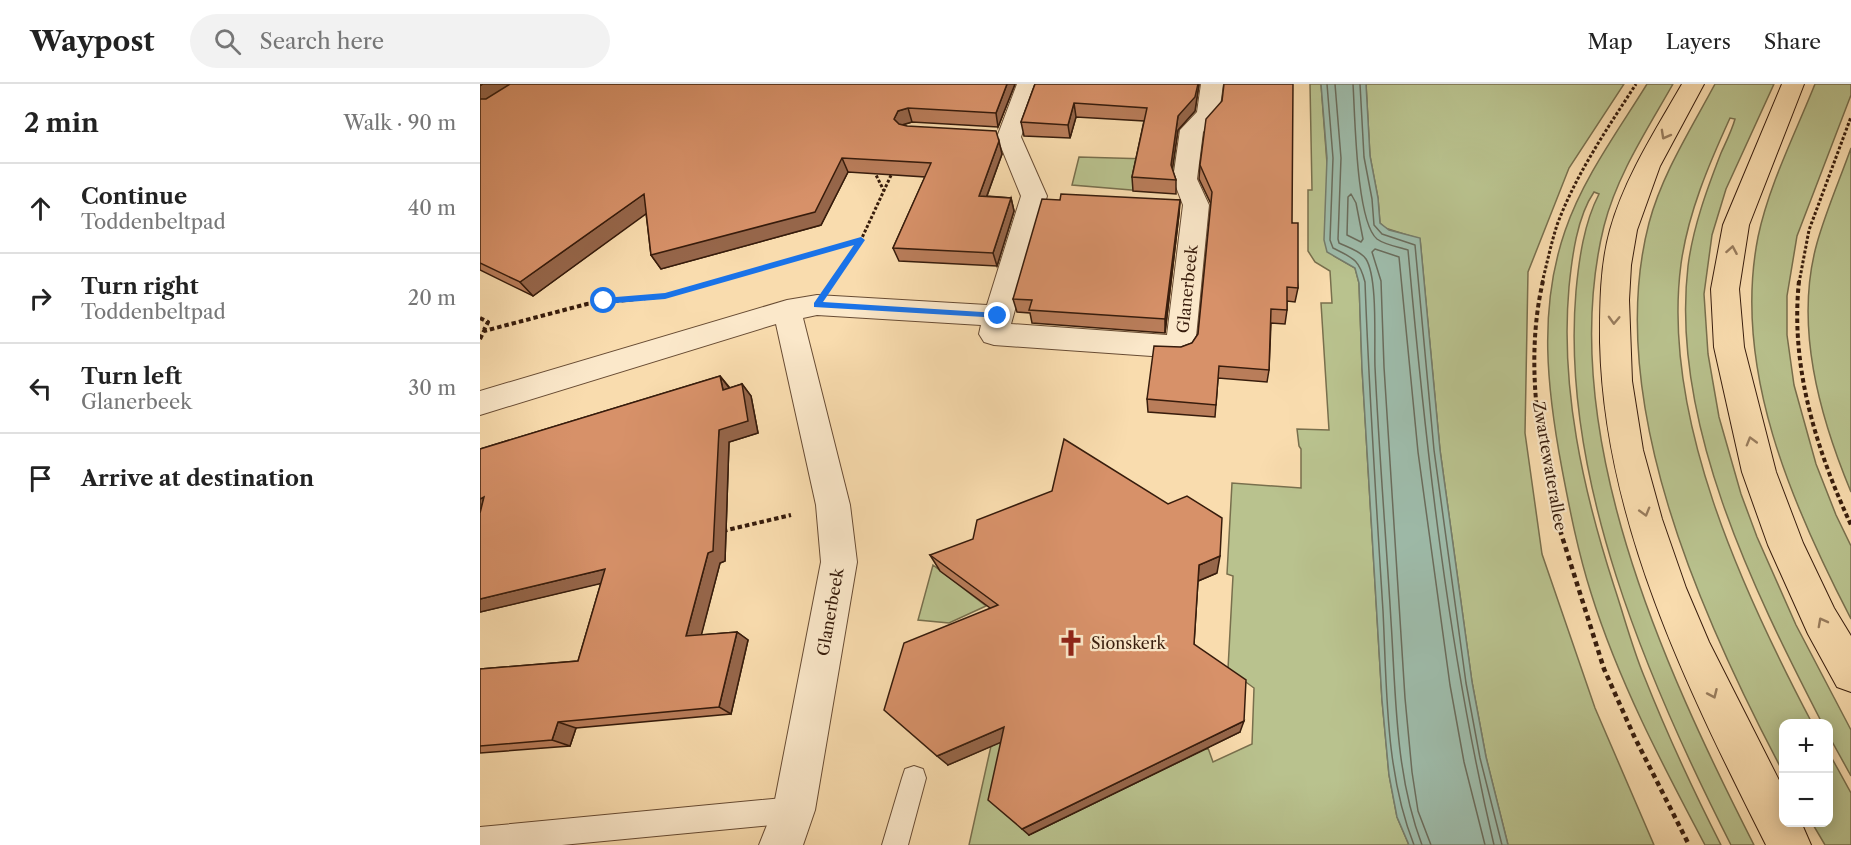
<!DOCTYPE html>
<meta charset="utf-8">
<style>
:root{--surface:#fff;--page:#f2f2f2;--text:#222;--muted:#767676;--line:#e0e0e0}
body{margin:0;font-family:"Libre Caslon Text",serif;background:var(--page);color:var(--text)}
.controls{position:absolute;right:18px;bottom:18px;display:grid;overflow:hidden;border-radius:12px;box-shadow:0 3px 15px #0003}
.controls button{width:54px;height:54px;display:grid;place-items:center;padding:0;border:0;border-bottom:2px solid var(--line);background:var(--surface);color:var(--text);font:30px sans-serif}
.stop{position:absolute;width:18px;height:18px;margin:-14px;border:4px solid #1a73e8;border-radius:50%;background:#fff}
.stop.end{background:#1a73e8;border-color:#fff;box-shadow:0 2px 6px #0008}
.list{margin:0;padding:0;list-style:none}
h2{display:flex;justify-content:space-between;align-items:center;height:78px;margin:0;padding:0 24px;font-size:26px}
h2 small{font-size:20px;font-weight:400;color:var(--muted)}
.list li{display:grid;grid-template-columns:39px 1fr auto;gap:18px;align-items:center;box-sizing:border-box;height:90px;padding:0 24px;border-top:2px solid var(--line)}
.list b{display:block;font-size:22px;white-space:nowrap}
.list p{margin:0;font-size:20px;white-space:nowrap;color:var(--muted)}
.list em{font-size:20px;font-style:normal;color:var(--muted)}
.icon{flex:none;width:33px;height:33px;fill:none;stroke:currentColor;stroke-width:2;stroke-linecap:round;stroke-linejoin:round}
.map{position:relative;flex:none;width:1371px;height:761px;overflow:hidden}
header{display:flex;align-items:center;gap:36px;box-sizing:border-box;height:84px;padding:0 30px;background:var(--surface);border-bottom:2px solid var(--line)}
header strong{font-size:28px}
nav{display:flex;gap:33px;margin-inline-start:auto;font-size:21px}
.search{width:420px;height:54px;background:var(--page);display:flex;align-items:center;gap:15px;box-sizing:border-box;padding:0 21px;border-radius:33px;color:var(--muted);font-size:22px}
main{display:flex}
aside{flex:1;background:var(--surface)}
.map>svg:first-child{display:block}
</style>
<header>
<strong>Waypost</strong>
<div class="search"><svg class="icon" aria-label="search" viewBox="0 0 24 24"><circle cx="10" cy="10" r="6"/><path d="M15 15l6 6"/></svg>Search here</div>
<nav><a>Map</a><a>Layers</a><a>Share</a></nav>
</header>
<main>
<aside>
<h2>2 min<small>Walk · 90 m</small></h2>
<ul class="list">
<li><svg class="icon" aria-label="ahead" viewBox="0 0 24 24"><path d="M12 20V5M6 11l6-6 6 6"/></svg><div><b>Continue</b><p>Toddenbeltpad</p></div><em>40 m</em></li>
<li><svg class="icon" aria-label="right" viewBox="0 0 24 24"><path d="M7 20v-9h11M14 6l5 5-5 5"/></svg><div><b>Turn right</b><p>Toddenbeltpad</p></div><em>20 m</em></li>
<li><svg class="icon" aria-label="left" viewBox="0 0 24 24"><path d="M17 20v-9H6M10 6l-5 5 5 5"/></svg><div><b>Turn left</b><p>Glanerbeek</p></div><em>30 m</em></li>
<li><svg class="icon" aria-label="arrive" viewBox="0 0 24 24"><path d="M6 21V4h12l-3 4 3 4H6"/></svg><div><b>Arrive at destination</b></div></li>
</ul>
</aside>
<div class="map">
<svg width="1371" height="761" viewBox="0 0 1371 761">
<rect width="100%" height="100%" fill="#f9dcae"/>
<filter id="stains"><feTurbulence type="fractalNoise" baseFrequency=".00333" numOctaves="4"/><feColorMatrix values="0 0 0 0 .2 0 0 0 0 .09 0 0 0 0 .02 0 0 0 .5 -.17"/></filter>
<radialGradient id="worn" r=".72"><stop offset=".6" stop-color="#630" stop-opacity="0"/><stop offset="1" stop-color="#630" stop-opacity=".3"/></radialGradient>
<!-- green -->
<path fill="#b9c28e" stroke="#786f4d" stroke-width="1.5" d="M830,0H841L854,172L875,184L879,199L882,284L902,616L909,691L917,733L929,761H489L511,662L531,654L549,751L728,664L733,678L772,660L774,604L748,585L753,492L747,490L752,399L821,404V365L819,362L817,345L849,346L841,219H852L850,187L835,178L828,167V106H832Z
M886,0H1144L1089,84L1048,188L1045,349L1062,470L1115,624L1174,761H1028L1006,673L992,598L960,366L940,155L905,144L900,139L898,114L890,72Z
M1167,0H1193C1167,46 1137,91 1124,142C1074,345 1184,584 1274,761H1251C1168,598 1080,393 1096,207C1099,175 1104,139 1119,110L1114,108C1097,133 1092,173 1089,203C1080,304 1103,406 1134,502C1144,532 1152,563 1164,592C1187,650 1213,706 1241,761H1225C1182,680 1138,596 1111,509C1098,468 1090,427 1082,385C1067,305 1058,225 1085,147C1103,94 1138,47 1167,0Z
M1235,0H1294L1246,105L1232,151L1224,210L1228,270L1239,333L1261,410L1277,453L1316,541L1371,646V692L1349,652L1348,640L1342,639C1273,505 1190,337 1208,182C1213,143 1227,105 1241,69C1246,58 1252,46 1255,35L1250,34C1229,80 1208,129 1201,180C1181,332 1263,508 1332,639L1304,640L1303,688C1222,535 1123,315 1169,139C1182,90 1211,45 1235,0Z
M1335,0H1371V11L1317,152L1307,212V251L1314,301L1336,380L1356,431L1371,462V535C1312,421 1252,284 1278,153C1289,101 1315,50 1335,0Z
M1371,64V408C1339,331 1314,241 1337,159C1346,127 1360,95 1371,64Z
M688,66L699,67L695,97L675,108L592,101L599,73L669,75Z
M453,481L506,522L469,539L438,536Z
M1349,669L1371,709V761H1345L1332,739L1348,738Z"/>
<!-- water -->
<path fill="#9ebcab" stroke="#757c6b" stroke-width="1.5" d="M841,0H886L890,72L898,114L900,139L909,146L940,154L960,366L992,598L1006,673L1028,761H929L917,733L909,691L902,616L882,284L879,199L875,184L847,168L844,156L847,74Z"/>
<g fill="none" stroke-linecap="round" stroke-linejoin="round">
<!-- shore -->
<path stroke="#6a6c5c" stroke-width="1.5" d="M847,0L853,74L850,156L853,164C873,174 879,175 885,198C889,308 896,417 903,527C907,604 905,688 934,761
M855,0L861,74L858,155L859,159C867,163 881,167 886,175C898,194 894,259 895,283C899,368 906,453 911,537C916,612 915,690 942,761
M873,0C875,30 876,138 897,155C905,161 919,163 928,166C946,366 968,565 1014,761
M880,0L884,73L892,115L894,141L902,150L935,161L954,366L986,599L1000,674L1022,761
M871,110L876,119L883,155L881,158L867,151L868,113Z
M951,761L938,727L932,688L925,614L904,283L901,197L892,168L895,165L919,173L938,368L970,601L984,678L1005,761"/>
<defs>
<path id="service" d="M434,682L443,685L446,694L428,761H402L422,694L425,685Z
M314,713L323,717L327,726L323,735L314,739L82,761H0V743Z"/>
<path id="minor" d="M537,0H559L541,53L567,112L531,240L687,251L703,121L693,95L700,46L717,28L721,0H743L739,30L723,48L717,95L729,121L715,263L710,271L700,274L514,261L504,258L499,250L501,241L337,231L323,234L370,421L377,478L335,726L323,761H279L293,726L341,478L336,421L296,240L0,331V307L307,216L337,211L507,221L541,112L517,53Z"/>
<path id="primary" d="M1202,0H1224L1180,82L1157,146L1151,181L1149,216L1152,297L1163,366L1182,435L1206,504L1229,558L1304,706V738H1321L1331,761H1286C1207,604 1124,437 1120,258C1120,220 1120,182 1130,146C1145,93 1175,47 1202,0Z
M1302,0H1324L1269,141L1259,205L1264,263L1296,388L1323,459L1354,524L1371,552V608L1357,603L1328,550L1288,461L1262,388L1234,263L1231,205L1243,141Z"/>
</defs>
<!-- service casing -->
<use href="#service" stroke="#684c34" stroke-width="2"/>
<!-- minor casing -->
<use href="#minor" stroke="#684c34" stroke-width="2"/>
<!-- primary casing -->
<use href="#primary" stroke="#371c0c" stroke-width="2"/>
<!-- path-far2 -->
<path stroke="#371c0c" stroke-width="3" stroke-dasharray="3 2" stroke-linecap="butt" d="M394,87L404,107
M360,186L381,156L413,87
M232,199L381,156
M1062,199C1067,179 1071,160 1077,141C1096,90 1127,45 1156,0
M1319,199L1329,146L1371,33"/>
<!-- path-far1 -->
<path stroke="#371c0c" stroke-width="4" stroke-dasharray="4.5 3" stroke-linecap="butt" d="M1063,197C1044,278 1059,369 1081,448
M1319,197C1310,282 1336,365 1371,441
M0,234L8,238L4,246
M0,255L4,247L107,220L185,212L237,197
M243,447L311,431"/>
<!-- path -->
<path stroke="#371c0c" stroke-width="4.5" stroke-dasharray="5 4" stroke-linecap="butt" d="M1080,446L1124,585L1154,652L1209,761
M243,447L245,446"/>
<!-- service -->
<use href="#service" fill="#fbe8ca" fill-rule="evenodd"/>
<!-- minor -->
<use href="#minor" fill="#fbe8ca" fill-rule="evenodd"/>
<!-- primary -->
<use href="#primary" fill="#f9dcae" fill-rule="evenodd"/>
</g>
<!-- wall -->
<path fill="#b97d5a" stroke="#371c0c" stroke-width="1.5" d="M0,0H535L518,43L432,38L422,41L522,70L507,112L531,114L534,127L517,182L419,177L413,164L445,93L368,88L341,141L181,185L171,171L166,129L53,212L0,186Z
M555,0H719L715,27L698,46L692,85L696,96V110L653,107L652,93L664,37L596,33L590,54L544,52L541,38Z
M742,17L812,139L818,204L815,218L807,217V226L805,240L791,239L789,286L787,298L738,294L735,333L668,328L667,315L701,263L712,259L718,250L731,120L719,95L720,81Z
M580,116H700L699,130L685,249L552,239L550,229L537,228L533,215Z
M240,292L250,304L262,300L271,312L278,349L249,358L245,477L240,479L221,551L257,548L268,556L251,630L96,644L90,662L0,669V585L98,577L121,499L0,528V365Z
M450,471L737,489L718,497L714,560L760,648L549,751L520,658L468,681L510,524L460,487Z"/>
<!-- shaded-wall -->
<path fill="#96664a" stroke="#371c0c" stroke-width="1.5" d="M3,0H38L0,23V2Z
M527,0H535L518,43L516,29Z
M718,0H719L715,27L698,46L691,95V81L698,32Z
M594,19L596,33L590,54L588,41Z
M428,24L432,38L422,41L418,48L414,35L418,27Z
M519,57L522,70L502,125L499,112Z
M362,74L368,88L341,141L181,185L171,171Z
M164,110L174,124L53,212L40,198Z
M531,114L534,127L517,182L513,169Z
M700,116L699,130L685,249V235Z
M240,292L250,305L243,306Z
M262,300L271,312L278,349L249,358L245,477L240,479L219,560L206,552L228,469L239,346Z
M4,413L0,431V415Z
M740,472L737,489L718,497L719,481Z
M125,485L140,495L0,528V515Z
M257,548L268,556L251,630L239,623Z
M764,637L760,648L549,751L542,745Z
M78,638L96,644L90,662L72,656Z
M524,643L531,654L468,681L457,672Z"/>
<!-- building -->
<path fill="#d79169" stroke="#371c0c" stroke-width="1.5" d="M30,0H527L516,29L428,24L418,27L414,35L419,40L427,42L516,47L519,57L499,112L531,114L513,169L413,164L451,79L362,74L335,128L171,171L164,110L40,198L0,179V15H6Z
M555,0H718L715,13L698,32L691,81L696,96L652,93L667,24L594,19L588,41L541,38Z
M744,0H813L812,139H818V204L807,203V226L791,225L789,286L739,282L736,321L667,315L674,262L701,263L712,259L718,250L732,108L720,81L726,35L742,17Z
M581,110L700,116L685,235L549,226L552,216L533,215L562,115L580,116Z
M240,292L243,306L262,300L268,337L239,346L233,467L228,469L206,552L257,548L239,623L78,638L72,656L0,662V585L98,577L125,485L0,515V429L4,413L0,415V365Z
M584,355L688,420L707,412L742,434L740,472L719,481L714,560L766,596L764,637L542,745L508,716L524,643L457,672L404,626L424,559L518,521L450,471L493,455L497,436L572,407Z"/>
<!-- one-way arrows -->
<defs><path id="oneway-chevron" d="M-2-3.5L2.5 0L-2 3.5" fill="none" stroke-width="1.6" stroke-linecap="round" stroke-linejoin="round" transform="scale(1.5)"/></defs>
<g stroke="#987c5d">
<use href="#oneway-chevron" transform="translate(1185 51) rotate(119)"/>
<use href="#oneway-chevron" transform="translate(1252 166) rotate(-80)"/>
<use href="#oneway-chevron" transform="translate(1134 236) rotate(92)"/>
<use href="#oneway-chevron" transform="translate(1271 357) rotate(-106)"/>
<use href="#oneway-chevron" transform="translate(1165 428) rotate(74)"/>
<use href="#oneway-chevron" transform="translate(1342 538) rotate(-118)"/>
<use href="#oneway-chevron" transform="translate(1233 610) rotate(66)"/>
</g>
<!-- route -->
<path fill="#1a73e8" d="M381,153L385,156L343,218L518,229L521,230V234L334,223V219L374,161L185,215L124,220L120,217L124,214L185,209Z"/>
<!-- icons -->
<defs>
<symbol id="church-bare" viewBox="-9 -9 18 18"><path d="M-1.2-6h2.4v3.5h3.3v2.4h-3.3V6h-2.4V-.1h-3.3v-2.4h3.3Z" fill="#8f2418" stroke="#fbe8ca" stroke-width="2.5" paint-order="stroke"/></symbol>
</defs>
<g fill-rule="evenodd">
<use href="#church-bare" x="572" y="540" width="38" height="38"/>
</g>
<g text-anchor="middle" stroke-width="4.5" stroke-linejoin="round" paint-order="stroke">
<!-- street labels -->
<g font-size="16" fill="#371c0c" stroke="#fbe8ca">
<text transform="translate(707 205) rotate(-84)" y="6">Glanerbeek</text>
<text transform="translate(1070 382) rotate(80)" y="6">Zwartewaterallee</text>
<text transform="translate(350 528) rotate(-80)" y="6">Glanerbeek</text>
</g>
<!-- poi labels -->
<g font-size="16" fill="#371c0c" stroke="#fbe8ca" text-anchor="start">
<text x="611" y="565">Sionskerk</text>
</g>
</g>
<rect width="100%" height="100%" filter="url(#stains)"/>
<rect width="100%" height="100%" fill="url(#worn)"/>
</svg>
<div class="controls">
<button>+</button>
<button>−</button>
</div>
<div class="stop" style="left:124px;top:217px"></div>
<div class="stop end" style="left:518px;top:232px"></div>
</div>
</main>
